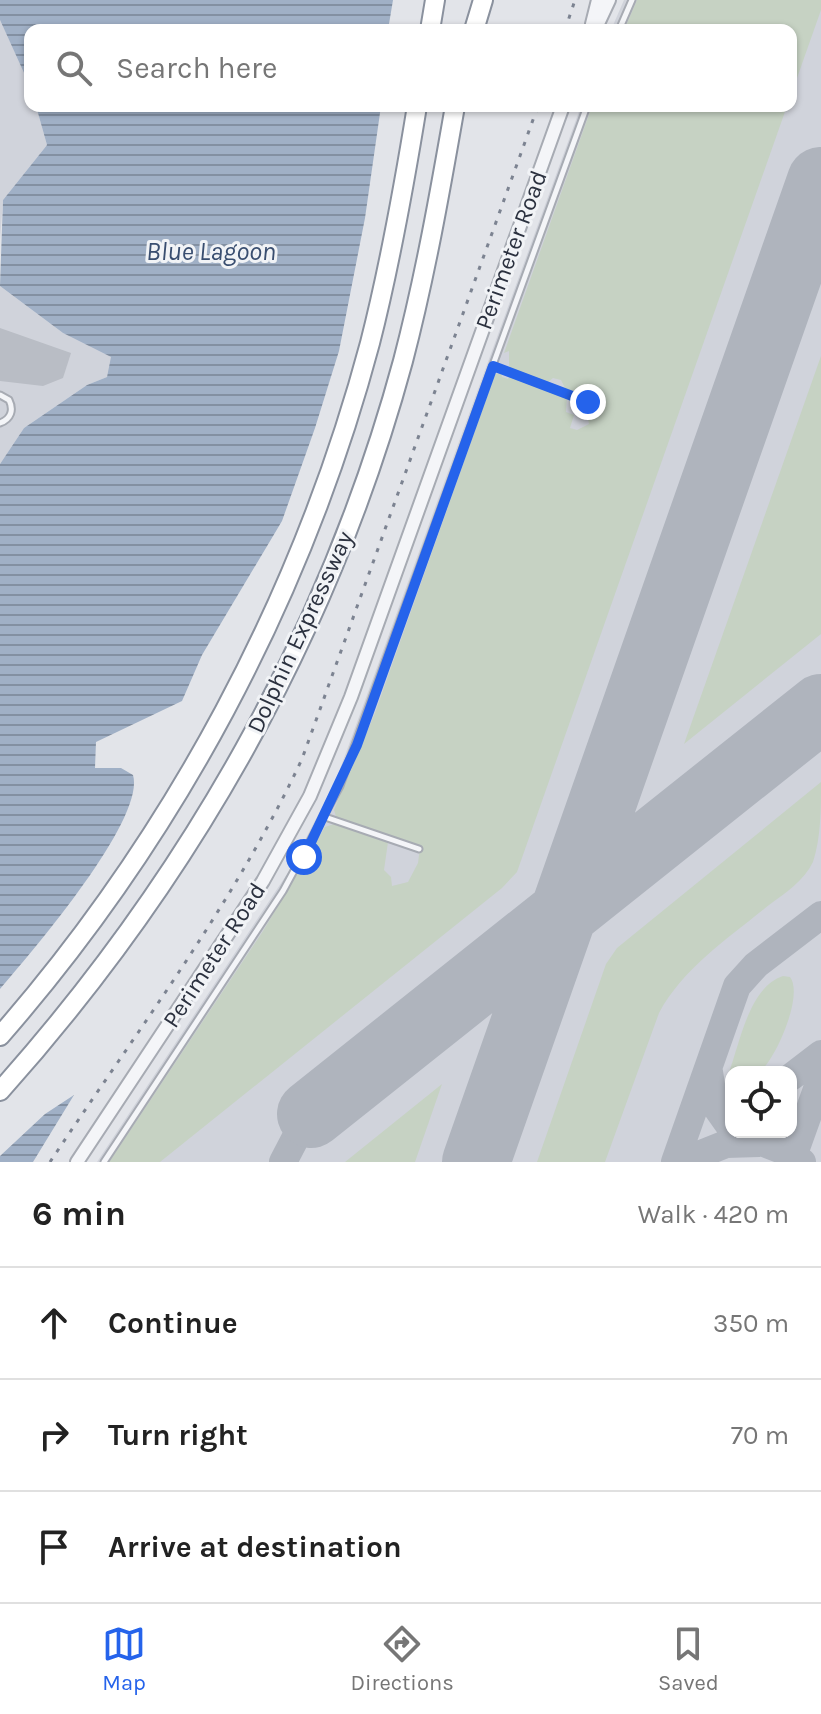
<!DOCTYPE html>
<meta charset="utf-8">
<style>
:root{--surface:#fff;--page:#f2f2f2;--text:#222;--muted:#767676;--line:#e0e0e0;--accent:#2563eb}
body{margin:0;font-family:Karla,sans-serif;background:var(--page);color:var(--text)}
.controls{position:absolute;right:24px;bottom:24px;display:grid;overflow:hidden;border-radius:16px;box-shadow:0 2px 6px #0004}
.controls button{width:72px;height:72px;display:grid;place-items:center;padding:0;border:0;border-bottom:2px solid var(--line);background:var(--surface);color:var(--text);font:40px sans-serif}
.stop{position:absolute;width:24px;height:24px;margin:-18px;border:6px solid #2563eb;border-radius:50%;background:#fff}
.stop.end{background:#2563eb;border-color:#fff;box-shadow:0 2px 8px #0008}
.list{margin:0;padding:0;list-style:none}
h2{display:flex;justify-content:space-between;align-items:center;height:104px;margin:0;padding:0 32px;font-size:34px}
h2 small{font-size:26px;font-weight:400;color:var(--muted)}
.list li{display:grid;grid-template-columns:52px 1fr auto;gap:24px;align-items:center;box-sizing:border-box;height:112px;padding:0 32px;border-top:2px solid var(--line)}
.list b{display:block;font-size:30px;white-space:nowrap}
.list em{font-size:26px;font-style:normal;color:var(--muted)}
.icon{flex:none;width:44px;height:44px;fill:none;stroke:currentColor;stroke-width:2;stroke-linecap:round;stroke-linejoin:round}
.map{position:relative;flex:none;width:821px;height:1162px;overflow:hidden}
.search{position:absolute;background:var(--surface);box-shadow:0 2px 6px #0004;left:24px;right:24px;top:24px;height:88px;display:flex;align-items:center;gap:20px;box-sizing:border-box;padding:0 28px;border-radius:16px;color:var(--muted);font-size:30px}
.sheet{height:440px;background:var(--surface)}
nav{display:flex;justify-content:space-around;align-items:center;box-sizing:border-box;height:112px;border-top:2px solid var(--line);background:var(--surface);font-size:22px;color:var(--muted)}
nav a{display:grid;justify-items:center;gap:4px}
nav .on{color:var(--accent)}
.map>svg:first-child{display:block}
</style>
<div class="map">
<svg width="821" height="1162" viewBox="0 0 821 1162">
<defs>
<pattern id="water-rules" width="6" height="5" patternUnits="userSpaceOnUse" patternTransform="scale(2)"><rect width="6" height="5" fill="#a0b0c6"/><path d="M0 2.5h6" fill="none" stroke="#8390a2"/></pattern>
</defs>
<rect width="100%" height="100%" fill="#e2e4e9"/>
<!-- built -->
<path fill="#d0d3db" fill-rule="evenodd" d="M624,0H821V1162H97L289,871L336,780L581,106H791V30H611ZM731,1072H791V1132H731Z
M0,20L28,80L30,106H36L47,145L3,200L0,240Z
M0,286L63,333L111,357L112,366L107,377L87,385L24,428L0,464Z"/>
<!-- green -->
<path fill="#c6d2c3" d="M637,0H821V10L791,95V30H624Z
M592,106H787L517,872L502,888L160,1162H109L263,931L325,827L334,824L388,842L384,870L391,877L392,886L408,882L418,863L420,848L337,820L334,810L375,713L495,374L501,373L502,377L508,379L510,375L567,397L566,412L574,415L570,428L577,430L589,424L586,409L590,400L566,390L561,380L553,378L547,383L514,371L509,366V351L504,353Z
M821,356V634L684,744Z
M821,782C821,809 821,837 813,862C804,881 785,893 769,905C729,938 684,967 659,1013L605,1162H537L606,964L617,948Z
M783,976L790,977C804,995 776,1058 760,1072H731V1080L729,1072C740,1043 749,987 783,976Z
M442,1084L415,1162H345Z"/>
<!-- water -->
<path fill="url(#water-rules)" d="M0,0H393L388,30H30V86L0,20Z
M36,106H381L365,218L339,351L315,428L282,521L202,655L182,701L96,742L95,768H121L133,775C146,819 32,952 0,989V464L24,428L87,385L107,377L111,357L63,333L0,286L3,200L47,145Z
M74,1095L33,1162H0V1156L45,1114Z"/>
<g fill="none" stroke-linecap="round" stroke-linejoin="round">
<!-- taxiway -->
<path stroke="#afb4bd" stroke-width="28" d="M709,1072L714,1104L731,1128
M791,1077L821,1054
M736,1132L782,1150L802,1162
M691,1158L726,1144L759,1143
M283,1162L296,1137L324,1104
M675,1162L737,986L756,965L821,915
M791,1162L821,1078"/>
<!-- runway -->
<path stroke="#afb4bd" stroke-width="68" d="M311,1114L821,708
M476,1162L821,181"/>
</g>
<!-- building -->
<path fill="#b9bdc5" d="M0,328L71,353L63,378L43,386L0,381Z"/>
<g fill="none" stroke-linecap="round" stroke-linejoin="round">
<defs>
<path id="service" d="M619,30L632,0
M493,366L588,402
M0,395L9,400C14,410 11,419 0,423
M325,817L419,849
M104,1162L283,891L340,786L587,106"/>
<path id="tertiary" d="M592,24L598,0
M595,30L609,0
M77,1162L263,881L310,796L351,697L563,106"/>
<path id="motorway" d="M430,30L435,0
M474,30L483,0
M0,1036C174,837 302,598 370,343C390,265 404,186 417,106
M0,1091C188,881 329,634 403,361C425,277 440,192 455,106"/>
</defs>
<!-- service casing -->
<use href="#service" stroke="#a7abb3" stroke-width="9"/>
<!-- tertiary casing -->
<use href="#tertiary" stroke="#a7abb3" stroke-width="16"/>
<!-- motorway casing -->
<use href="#motorway" stroke="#8a919e" stroke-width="22"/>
<!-- service -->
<use href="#service" stroke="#f4f5f8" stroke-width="5"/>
<!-- tertiary -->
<use href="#tertiary" stroke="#f4f5f8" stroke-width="12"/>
<!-- motorway -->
<use href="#motorway" stroke="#fff" stroke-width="18"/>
<!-- rail -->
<path stroke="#7c8391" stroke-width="3" stroke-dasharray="4 8" stroke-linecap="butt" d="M565,30L575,0
M50,1162C137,1031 235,902 302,759L538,106"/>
</g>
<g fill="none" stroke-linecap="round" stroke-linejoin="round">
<!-- route -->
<path stroke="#2563eb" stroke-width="10" d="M304,857L357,745L493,366L588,402"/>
</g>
<g text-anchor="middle" stroke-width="6" stroke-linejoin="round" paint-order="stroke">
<!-- street labels -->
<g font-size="24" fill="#2b313f" stroke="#f1f3f6">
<text transform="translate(511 250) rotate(-70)" y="8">Perimeter Road</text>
<text transform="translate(300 632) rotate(-65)" y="8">Dolphin Expressway</text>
<text transform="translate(214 955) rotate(-57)" y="8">Perimeter Road</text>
</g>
<!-- water labels -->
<g font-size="26" font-style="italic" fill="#394e70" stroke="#f1f3f6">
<text x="211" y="260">Blue Lagoon</text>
</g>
</g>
</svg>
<div class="controls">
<button><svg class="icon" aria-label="locate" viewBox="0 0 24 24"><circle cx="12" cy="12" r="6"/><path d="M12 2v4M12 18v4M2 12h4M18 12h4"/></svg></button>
</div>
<div class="stop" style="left:304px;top:857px"></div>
<div class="stop end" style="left:588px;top:402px"></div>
<div class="search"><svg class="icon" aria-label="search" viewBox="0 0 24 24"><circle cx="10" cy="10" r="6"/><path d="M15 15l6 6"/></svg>Search here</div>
</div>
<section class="sheet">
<h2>6 min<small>Walk · 420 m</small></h2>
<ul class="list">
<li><svg class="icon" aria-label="ahead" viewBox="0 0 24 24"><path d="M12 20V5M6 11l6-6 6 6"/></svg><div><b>Continue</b></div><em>350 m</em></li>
<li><svg class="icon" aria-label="right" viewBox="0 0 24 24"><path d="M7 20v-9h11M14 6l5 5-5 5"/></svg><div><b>Turn right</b></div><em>70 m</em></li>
<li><svg class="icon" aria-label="arrive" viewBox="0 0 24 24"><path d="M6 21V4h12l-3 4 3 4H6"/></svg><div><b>Arrive at destination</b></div></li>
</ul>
</section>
<nav>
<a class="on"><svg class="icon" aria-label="map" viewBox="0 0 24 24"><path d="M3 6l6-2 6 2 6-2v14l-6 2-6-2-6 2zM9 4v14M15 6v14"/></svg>Map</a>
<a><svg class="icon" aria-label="directions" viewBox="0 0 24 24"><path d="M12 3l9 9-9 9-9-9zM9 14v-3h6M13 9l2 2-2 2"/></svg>Directions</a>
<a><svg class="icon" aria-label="saved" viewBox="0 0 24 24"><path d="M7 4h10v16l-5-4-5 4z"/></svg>Saved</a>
</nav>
